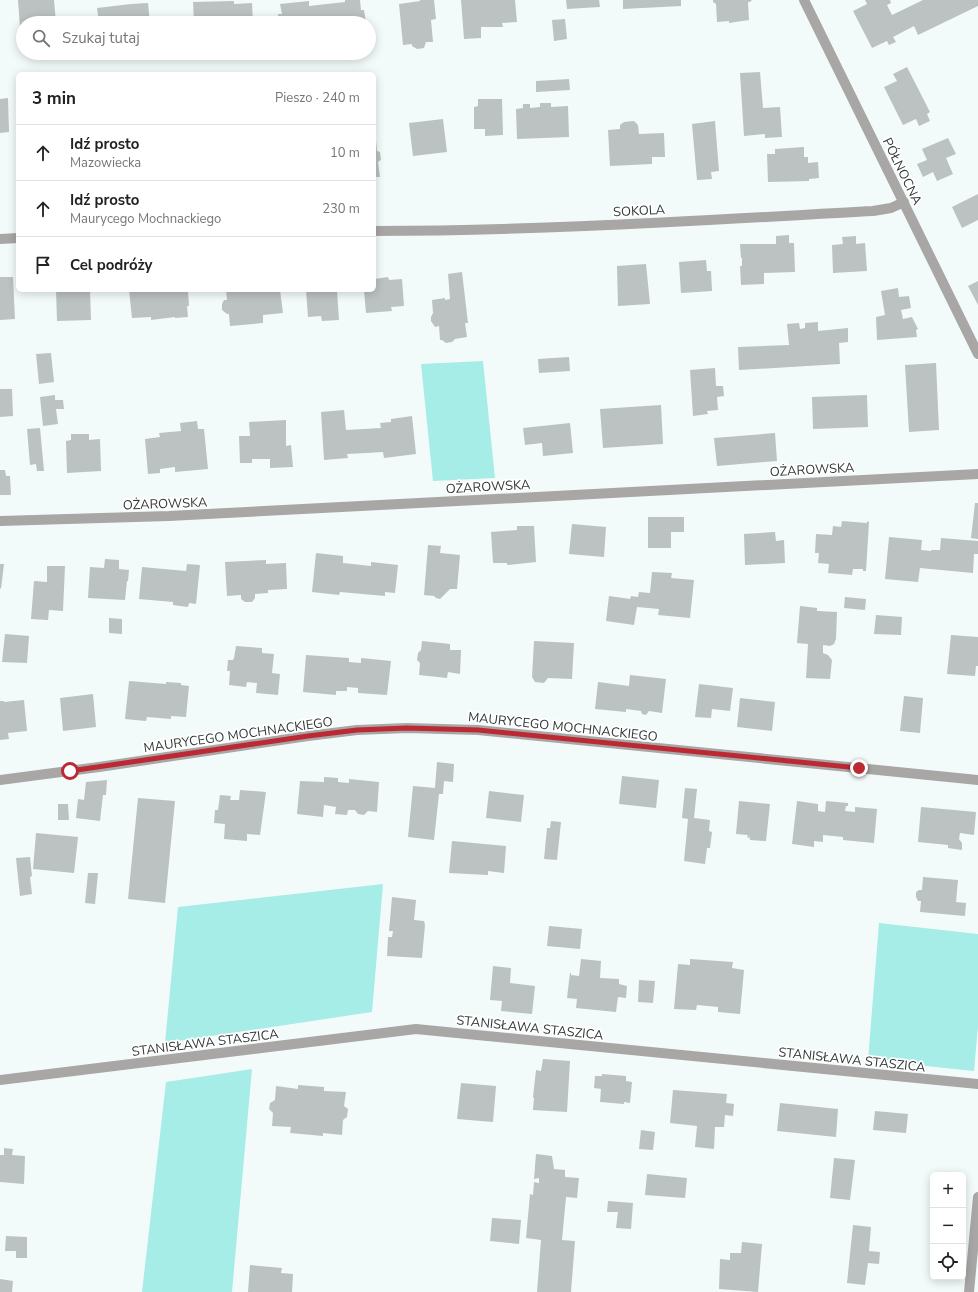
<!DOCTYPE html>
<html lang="pl">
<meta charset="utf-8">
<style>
:root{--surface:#fff;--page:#f6f6f6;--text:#222;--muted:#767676;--line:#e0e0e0}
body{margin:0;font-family:"Nunito Sans",sans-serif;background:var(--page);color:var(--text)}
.controls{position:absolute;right:12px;bottom:12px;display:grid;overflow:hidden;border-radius:6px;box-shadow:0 2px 10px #0003}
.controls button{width:36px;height:36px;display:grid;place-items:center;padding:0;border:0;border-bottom:1px solid var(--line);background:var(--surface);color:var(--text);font:20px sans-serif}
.stop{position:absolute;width:12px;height:12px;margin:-9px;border:3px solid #ba2934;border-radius:50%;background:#fff}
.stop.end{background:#ba2934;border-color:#fff;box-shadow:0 1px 4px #0008}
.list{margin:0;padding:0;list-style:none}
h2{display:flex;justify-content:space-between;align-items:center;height:52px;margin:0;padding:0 16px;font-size:17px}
h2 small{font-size:13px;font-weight:400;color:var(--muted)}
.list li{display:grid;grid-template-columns:26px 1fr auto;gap:12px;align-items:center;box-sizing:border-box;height:56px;padding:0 16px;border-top:1px solid var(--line)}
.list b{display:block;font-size:15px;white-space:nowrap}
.list p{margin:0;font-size:13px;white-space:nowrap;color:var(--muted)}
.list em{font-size:13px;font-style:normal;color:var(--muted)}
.icon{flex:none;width:22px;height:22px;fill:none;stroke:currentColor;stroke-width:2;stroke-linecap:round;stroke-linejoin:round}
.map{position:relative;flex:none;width:978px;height:1292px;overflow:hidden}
.search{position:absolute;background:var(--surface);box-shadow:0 2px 10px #0003;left:16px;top:16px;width:360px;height:44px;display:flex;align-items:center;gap:10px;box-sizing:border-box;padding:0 14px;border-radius:22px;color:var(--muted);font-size:15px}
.panel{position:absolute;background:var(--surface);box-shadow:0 2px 10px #0003;left:16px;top:72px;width:360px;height:220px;border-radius:6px}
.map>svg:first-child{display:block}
</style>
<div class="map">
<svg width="978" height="1292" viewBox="0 0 978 1292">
<rect width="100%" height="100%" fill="#f3fbfa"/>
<!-- green -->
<path fill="#a6ece7" d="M483,361L495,478L433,481L421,364Z
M383,884L372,1012L165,1043L178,907Z
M879,923L978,934V1026L974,1071L868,1060Z
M252,1069L232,1292H142L166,1082Z"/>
<!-- building -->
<path fill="#bbc2c1" d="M18,0H54L56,23H23V28H20Z
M345,0H360L361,10H364L366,23H279L278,14H282L280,4L309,1V6L345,2Z
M420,0H434L436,19L431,20L433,42H426L424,48L417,49L412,46V44L403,45L399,4L420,1Z
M461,0H515L517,22L502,23L503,27H481V38L464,39Z
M566,0H599L600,7L567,9Z
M623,0H681V6L623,9Z
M713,0H752L750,2H748L749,20L729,23V21L717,22L716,4L713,2Z
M865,0H890L891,3L887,5L892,15L923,0H978V6L918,35L914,26L893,37L896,42L889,45L887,41L872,48L853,11L867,4Z
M234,1V4L252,3L253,23H194L193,2Z
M148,3L150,23H99L97,8L131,4Z
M565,19L567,39L554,41L552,20Z
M907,67L930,112L927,114L930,121L919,126L916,119L903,125L884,87L897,81L893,74Z
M760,72L763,108L780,107L782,137L765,138V134L744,136L740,73Z
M569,79L570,90L536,92V81Z
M8,98L9,132L0,133V99Z
M478,99H502L503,135L485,136V129H474V107L478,106Z
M540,103H551V107L568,106L569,137L517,139L516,109L523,108V104H530V108L540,107Z
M443,119L447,152L413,156L409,123Z
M634,121L638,125L639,134L664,133L665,157H652V164L610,166L608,130L620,129V125L624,122Z
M715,121L719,171L711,172L712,179L697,180L692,124Z
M948,138L956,154L946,158L953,174L937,181L933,172L923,177L917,164L927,160L922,149Z
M374,141H376L377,151L380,152L381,160L378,162L380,177H374Z
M804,147V157H808V163L818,162L819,178L809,179V181L768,182L767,154H775V149Z
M978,194V220L962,228L952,207Z
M789,235V243H794L795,272L764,273V284L741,285L740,266H742V258H741L740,244H776V236Z
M856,236V244L865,243L867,271L833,273L832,245L843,244L842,237Z
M706,260L707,271H711L712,291L681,293L679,262Z
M646,264L650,304L618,306L617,266Z
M462,272L468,323H465L467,337L455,339L452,342L446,343L442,340H440L439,326L435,327L431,321V317L433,313L432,300L445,298V300L450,299L448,274Z
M0,277H13L15,319L0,320Z
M388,277L389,280L402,279L404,306L391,307L392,311L366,313L364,290H374V279Z
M978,281V305L968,286Z
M898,288L899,297L909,296L911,308L901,310L903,319L912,317L918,329L916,330L917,337L877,340L876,317L885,315L881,291Z
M56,290H90L91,320L57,321Z
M129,290H186V291H188L189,306H187L188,317L175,318V317L151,320V317L132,318Z
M226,290H280L283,313L263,315V323L230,326L229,314H227L222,310V304L224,300H227Z
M306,290H337L339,320L322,321L321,316L308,317Z
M818,322V331L848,328V342L839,343L840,364L739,370L738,347L789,345L787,324L799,323L800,329L805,328V323Z
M51,353L54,382L39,384L36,354Z
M569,357L570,371L539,373L538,359Z
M936,363L939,430L909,432L905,365Z
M715,368L716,386H723L724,396L717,397L718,410L707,411L708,414L693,416L690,370Z
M0,389H12L13,416L0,417Z
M55,395V400H63L64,409H56L58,424L43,426L40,397Z
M867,395L868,427L813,429L812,397Z
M661,405L663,444L603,448L600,409Z
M344,410L346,430L381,428L380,423L391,422V419L412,416L416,454L384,458L383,452L366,453L347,454L348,458L324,460L321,412Z
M286,420V446L291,445L293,467L270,468V459H252V463H240L239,436H250L249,422Z
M197,421L198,429H204L208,469L175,472V467L160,469V473L148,474L145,439L160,437L159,433L181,431L180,423Z
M570,423L573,453L543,456L542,443L525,445L523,428Z
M40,428L44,471H37L36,464L30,465L27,429Z
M775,433L777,461L717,466L714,438Z
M71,434H89V440L100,439L101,471L67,473L66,441L71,440Z
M0,470H5L6,476H10L11,495H0Z
M975,503H978V539L971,538Z
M648,517H684V532H671V548H648Z
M842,521L867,523V521L869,522L866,571H863V569H853L852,575L828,573L829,564L818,563L819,553H815L816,534L832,535L833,526L841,527Z
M572,524L606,527L604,557L569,554Z
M517,526H534L536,562L507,565V563H493L491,532L517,530Z
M775,532L776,541L784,540L785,563L745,565L744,534Z
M889,537L922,540L921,550L931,551V550H940L941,538L978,541V554H974L973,573L920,568L918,582L885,579Z
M428,545L441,546L440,553L460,555L457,589H450L440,599L436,598L434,596L424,595Z
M316,553L343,556V563L371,566V562L398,565L395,593L385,592V596L340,592L339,595L312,592Z
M105,559L119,560V569L129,570L128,581H127L125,600L88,598L90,567L104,568Z
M266,560V564L286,563L287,589L268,590V593L255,594V598L252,602H245L241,599V595L227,596L225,562Z
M0,564H4L1,589L0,588Z
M187,564L200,565L196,604L189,603L188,607L173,605V602L139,599L142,567L186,571Z
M47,566H65L63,611L49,610L48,620L31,619L34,581L47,582Z
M652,572L672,573L671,578L694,580L690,618L658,615L659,609L637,607L634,625L606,621L609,596L630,599L631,596L638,597L639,592L650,593Z
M845,597L866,599L865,610L844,608Z
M800,606L817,608V611L837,612L836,639L834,644L830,646L823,645V653L828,655L832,660L830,679L806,678L808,644L797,643Z
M876,615L902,617L901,635L874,634Z
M109,618L122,619V634L109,633Z
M5,634L29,636L27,663L2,662Z
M951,635L978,637V666H976L975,676L947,674Z
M422,641L450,644V650H461L460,674L448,672L447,678L419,675L420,663L417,660L418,653L421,650Z
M534,641L574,643L572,679L548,678L544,683L535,682L532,677Z
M236,646L262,648V653L274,654L272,673L280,674L278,695L256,693L257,683L247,682L246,687L229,685L230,671H227L228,660H233L234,658Z
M306,655L349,658V662L361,663V658L391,661L387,695L358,693V688L347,687V691H336V695L303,692Z
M630,675L666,679L662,713L649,711L646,715L642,714L641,711L626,709V712L595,709L598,682L629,686Z
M129,681L166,684V682L181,683V685L189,686L186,717L171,716V719L147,717L146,721L125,719Z
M699,684L733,688L730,711L712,709L711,718L695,717Z
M93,694L96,727L63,731L60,698Z
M904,696L923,698L920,733L900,731Z
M740,698L775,702L772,731L737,727Z
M24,700L27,731L8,733L9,739L0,740V701H4V702Z
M437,762L454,764L453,782L444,781L443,794H439L434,840L408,837L413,786L435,788Z
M622,776L659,780L656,808L619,804Z
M324,777L338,778V782L349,783V779L379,782L377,812L368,811L364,815L358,814L355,810H348L347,815L335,814L336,807L324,805L323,817L297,814L300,781L324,782Z
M107,780L106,795H103L100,821L76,818L78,799L84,800L86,782Z
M685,788L697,789L694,818L710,820L709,831L712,832L710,848H707L705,864L684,861L688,819L682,818Z
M240,790L266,792L260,835L247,834V841L224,839L225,824L214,823L215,810H218L220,795L231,796L230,800H239Z
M489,791L524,795L521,822L486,818Z
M138,798L175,801L165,903L128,899Z
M739,801L770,804L766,841L750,840L749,835V838L747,837L748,835L736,834Z
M797,801L818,804V811L825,812L826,801L848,803V806H846L845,811L855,812V807L877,809L874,843L843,840V837L823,835V842L814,841V847L792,844Z
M58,804H68L69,820H58Z
M921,807L976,812L974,835L960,833L959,839L962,843V850L948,848V845L918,842Z
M551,821L561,822L557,860L544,859L547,828H550Z
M36,833L78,837L74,873L33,869Z
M452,841L506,846L504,873L488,871V875L449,873Z
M30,857L32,876L30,877L32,894L20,896L16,858Z
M88,873H98L95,904L85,903Z
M923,877L958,880L956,902L966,903L965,916L920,912L921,901H918L916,897V892L919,890H922Z
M392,897L416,900L414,920L424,921L425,925L422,958L387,956L388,937H392L393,931H389Z
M549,926L582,929L580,949L547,946Z
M581,959L601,961L600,978L619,979V984L627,986L626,998L618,997L616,1012L576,1008L577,999L567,998L570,973H571V975L579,976Z
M690,959L733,962L732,968L744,970L740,1014L718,1012V1007L697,1005L696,1010L674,1009L678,964L690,965Z
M493,966L511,968L510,983L535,986L532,1014L501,1011L502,1001L490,1000Z
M639,980L655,981L653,1003L638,1002Z
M543,1059L570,1061L567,1112L533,1110L534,1098L533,1097L536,1070L541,1071Z
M602,1074L626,1076V1081L632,1082L630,1103L624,1102V1104L600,1102L601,1089L594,1088L595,1076H602Z
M461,1083L496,1086L493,1122L457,1119Z
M298,1085L324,1087V1091L346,1092L344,1106L348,1109L347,1117L343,1120L342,1135L323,1133V1136L290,1133L291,1127L272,1126L273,1113L269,1109L270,1103L275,1100L276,1086L298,1089Z
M673,1090L727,1094L726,1103L734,1104L733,1116L725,1115L724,1127H715L714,1149L695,1147L697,1126L670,1123Z
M780,1103L838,1109L836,1137L777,1131Z
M875,1111L908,1114L906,1133L873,1130Z
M641,1130L655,1132L653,1150L639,1149Z
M4,1148L13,1149L12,1155L25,1156L24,1184L0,1182V1155H4Z
M536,1154L552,1156L554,1169L565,1170V1177L579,1178L577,1198L566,1197L562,1240L575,1241L571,1292H537L541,1240L526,1238L530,1194L533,1195L534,1182L539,1183V1178L534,1179Z
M834,1158L855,1160L850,1200L830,1198Z
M647,1174L687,1178L685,1198L645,1195Z
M608,1201L633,1203L631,1229L616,1228L618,1212H607Z
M492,1218L521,1220L519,1244L490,1241Z
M853,1225L871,1227L869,1251L880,1252L879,1264L868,1263L865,1285L847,1283Z
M6,1236L27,1237V1258H16V1251H5Z
M742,1242L762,1244L758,1292L719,1289L720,1259L730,1260V1253H741Z
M250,1265L282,1268L281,1273L293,1274L292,1292H248Z
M0,1279L13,1281L12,1292H0Z"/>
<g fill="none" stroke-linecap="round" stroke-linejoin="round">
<!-- street -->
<path stroke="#a9a6a6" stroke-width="10" d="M804,0L978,354
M374,231C540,231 707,220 873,211L891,208L904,202
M0,239L18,238
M0,521L169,516L978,474
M0,780L99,767L308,736L357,730L407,728L478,730L978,780
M0,1080L416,1029L978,1084
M969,1292L978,1197"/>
</g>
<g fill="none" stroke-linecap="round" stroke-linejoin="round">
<!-- route -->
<path stroke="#ba2934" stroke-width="5" d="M70,771L308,736L357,730L407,728L478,730L859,768"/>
</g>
<g text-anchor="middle" stroke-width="3.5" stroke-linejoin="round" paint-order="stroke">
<!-- street labels -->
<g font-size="13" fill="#353838" stroke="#fff">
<text transform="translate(903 171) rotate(64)" y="5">PÓŁNOCNA</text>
<text transform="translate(639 210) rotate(-3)" y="5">SOKOLA</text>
<text transform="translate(812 469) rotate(-3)" y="5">OŻAROWSKA</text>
<text transform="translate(488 486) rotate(-3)" y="5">OŻAROWSKA</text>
<text transform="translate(165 503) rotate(-2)" y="5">OŻAROWSKA</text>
<text transform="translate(563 726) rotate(6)" y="5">MAURYCEGO MOCHNACKIEGO</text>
<text transform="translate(238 734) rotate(-8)" y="5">MAURYCEGO MOCHNACKIEGO</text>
<text transform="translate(530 1027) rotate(6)" y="5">STANISŁAWA STASZICA</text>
<text transform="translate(205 1042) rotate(-7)" y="5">STANISŁAWA STASZICA</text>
<text transform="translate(852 1059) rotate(6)" y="5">STANISŁAWA STASZICA</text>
</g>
</g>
</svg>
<div class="controls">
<button>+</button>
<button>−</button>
<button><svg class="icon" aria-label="locate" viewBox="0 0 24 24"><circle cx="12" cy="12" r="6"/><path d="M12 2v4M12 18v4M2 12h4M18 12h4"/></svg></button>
</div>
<div class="stop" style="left:70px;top:771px"></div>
<div class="stop end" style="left:859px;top:768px"></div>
<div class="search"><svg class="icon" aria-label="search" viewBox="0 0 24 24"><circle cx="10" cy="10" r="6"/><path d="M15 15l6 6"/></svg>Szukaj tutaj</div>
<section class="panel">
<h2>3 min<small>Pieszo · 240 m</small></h2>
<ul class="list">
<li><svg class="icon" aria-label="ahead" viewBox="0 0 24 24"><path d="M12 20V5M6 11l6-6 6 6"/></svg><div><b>Idź prosto</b><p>Mazowiecka</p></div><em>10 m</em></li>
<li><svg class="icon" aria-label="ahead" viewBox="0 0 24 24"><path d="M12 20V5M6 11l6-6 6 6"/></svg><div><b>Idź prosto</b><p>Maurycego Mochnackiego</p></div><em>230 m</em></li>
<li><svg class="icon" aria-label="arrive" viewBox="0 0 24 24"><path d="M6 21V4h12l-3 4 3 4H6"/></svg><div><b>Cel podróży</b></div></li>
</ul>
</section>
</div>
